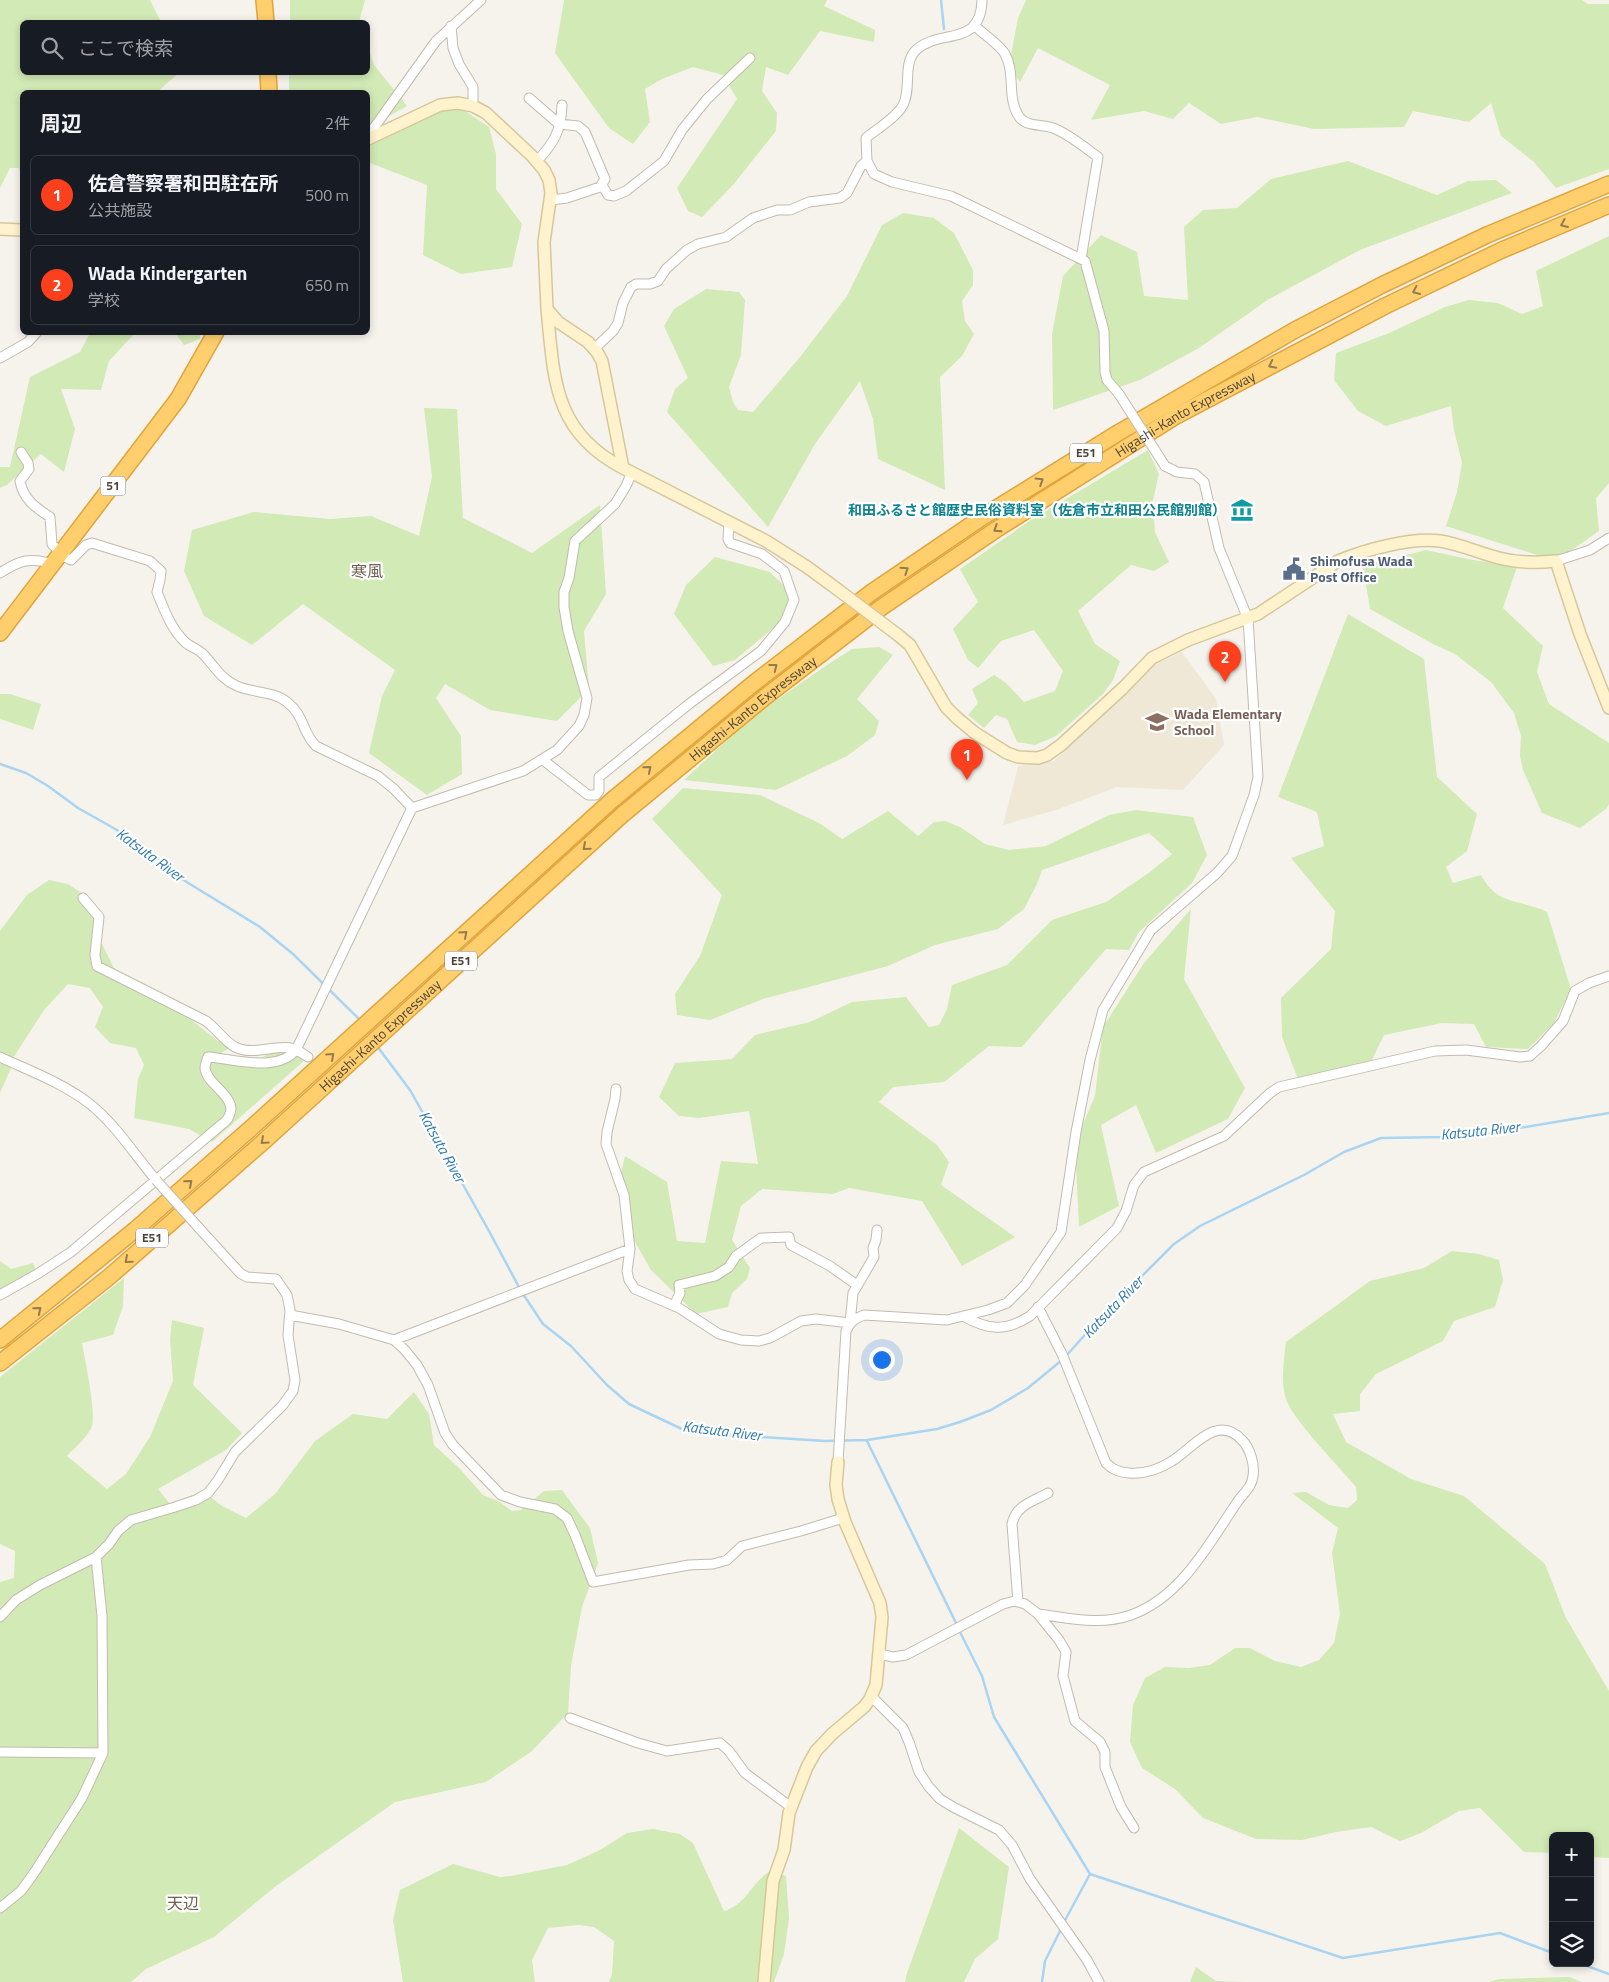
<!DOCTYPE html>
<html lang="ja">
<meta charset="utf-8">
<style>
:root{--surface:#171b24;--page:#20242c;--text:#f1f3f6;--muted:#9ea1a6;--line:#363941;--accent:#fc3f1d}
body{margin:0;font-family:"Titillium Web","Noto Sans JP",sans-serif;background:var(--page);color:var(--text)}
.controls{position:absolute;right:15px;bottom:15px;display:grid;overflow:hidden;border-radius:8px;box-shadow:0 2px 8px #0003}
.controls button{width:45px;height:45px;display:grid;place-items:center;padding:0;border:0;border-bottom:1px solid var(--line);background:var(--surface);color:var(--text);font:25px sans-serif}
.you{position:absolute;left:881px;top:1359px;width:18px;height:18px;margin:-12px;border:4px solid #fff;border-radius:50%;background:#1a73e8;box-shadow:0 0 0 8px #1a73e833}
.badge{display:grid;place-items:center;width:32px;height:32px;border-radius:50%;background:var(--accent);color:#fff;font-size:16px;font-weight:700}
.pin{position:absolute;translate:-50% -41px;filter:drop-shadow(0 1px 2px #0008)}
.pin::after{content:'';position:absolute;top:26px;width:18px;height:15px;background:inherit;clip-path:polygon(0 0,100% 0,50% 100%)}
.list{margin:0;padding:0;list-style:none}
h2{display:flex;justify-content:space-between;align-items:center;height:65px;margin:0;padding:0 20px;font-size:21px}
h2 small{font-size:16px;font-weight:400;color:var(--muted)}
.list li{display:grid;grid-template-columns:32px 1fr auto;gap:15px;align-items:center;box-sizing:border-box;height:80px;margin:0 10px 10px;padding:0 10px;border:1px solid var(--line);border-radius:8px}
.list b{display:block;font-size:19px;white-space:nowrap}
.list p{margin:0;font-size:16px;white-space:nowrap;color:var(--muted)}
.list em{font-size:16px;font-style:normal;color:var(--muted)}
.icon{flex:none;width:28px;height:28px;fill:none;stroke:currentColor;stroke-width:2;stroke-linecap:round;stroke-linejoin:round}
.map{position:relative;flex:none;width:1609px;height:1982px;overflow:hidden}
.search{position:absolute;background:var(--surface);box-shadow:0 2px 8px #0003;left:20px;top:20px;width:350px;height:55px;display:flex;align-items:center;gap:12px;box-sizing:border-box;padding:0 18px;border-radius:8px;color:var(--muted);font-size:19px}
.panel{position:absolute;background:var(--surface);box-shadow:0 2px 8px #0003;left:20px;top:90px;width:350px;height:245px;border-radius:8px}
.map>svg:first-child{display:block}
</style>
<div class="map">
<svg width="1609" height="1982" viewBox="0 0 1609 1982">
<rect width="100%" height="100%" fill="#f6f3ec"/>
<!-- education -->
<path fill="#efe8d6" d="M1182,652L1216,699L1224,745L1183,790L1117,787L1056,810L1003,825L1018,766L1054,761L1154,665Z"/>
<!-- green -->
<path fill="#d2eab5" d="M0,0H150L161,22H22V72L179,73L157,92H22V178L19,168H10L0,188Z
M290,0H365L359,22H290Z
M564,0H827L824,6L875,30L874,42L820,31L788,75L766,67L762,91L777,113L776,131L733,185L702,217L688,211L677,188L737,99L723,75L693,67L662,79L645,89L650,122L633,144L609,128L555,53Z
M1026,0H1582L1588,4H1609V169L1556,188L1534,162L1501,136L1491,103L1469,122L1413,111L1404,127L1314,129L1257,117L1221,124L1189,103L1173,119L1144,111L1091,120L1110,85L1038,48L1020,82L1009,66L1018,18Z
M368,47L374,65L407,106L380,121L368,126V92H289V73L368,72Z
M452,102L489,127L496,154V189L522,224L512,267L461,274L423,255L427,185L370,163L368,166V144Z
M1348,161L1437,195L1468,181L1496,180L1512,193L1360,250L1269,299L1199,348L1140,380L1053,410L1052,334L1063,276L1101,235L1137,252L1144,296L1188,300L1184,227L1203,210L1237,208L1271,179Z
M903,213L934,218L954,233L973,270V285L962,301L965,321L974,334L962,356L940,377L945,490L878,459L873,419L860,381L815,444L768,527L667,412L675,389L688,378L664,326L674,309L706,289L739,292L745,300L741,355L729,387L733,402L738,410L753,412L800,357L847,296L882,225Z
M1609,236V483L1596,498L1599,531L1556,561L1446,526L1457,492L1462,463L1454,430L1451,406L1386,426L1358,411L1334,380L1336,353L1387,334L1445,307L1469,300L1498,303L1522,314L1543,306L1536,271Z
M90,333H135L109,361L101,390L61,389L75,429L64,472L41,454L7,485L0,488V467H10L30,377L80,352Z
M175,333H200V339L184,345Z
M424,408L457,409L463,518L532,553L600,505L606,594L584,631L589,689L557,721L490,710L445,684L436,698L461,736L462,774L427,795L369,753L382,696L395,670L303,604L252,645L204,616L184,571L192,530L254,512L330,519L371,516L419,536L432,477Z
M1148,450L1159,474L1153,500L1155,532L1169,562L1154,571L1131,565L1078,611L1095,644L1120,661L1113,680L1103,694L1056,736L1035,745L1017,742L1007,719L996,715L984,728L968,715L978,703L972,689L994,675L1006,683L1024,702L1055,691L1063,671L1034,630L1001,641L978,668L968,660L953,629L978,602L960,569L1031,520Z
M1426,550L1473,560L1517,567L1503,608L1543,646L1537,672L1549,704L1609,743V804L1607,808L1580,828L1542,813L1523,770L1520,756L1521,736L1514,713L1491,682L1455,654L1433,644L1370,609L1363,566Z
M715,557L770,572L799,601L777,625L735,660L713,666L674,614L686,585Z
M1348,614L1424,659L1437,777L1477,814L1467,851L1446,867L1453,883L1481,875C1498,907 1519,898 1547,912L1571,989L1554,1023L1528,1049L1486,1047L1474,1024L1442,1023L1384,1035L1372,1060L1299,1082L1282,1037L1281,998L1331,949L1335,911L1291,858L1324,846L1317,812L1278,797Z
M879,647L893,655L857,699L879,721L875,735L847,756L776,790L684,780L752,717L827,665L852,649Z
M0,694H10L41,704L33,730L0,719Z
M683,788L760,795L819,823L842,839L888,811L918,836L934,822L945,821L960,827L985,844L1009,850L1046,846L1109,815L1136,810L1193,817L1207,855L1192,883L1139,932L1129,950L1106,949L1022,1047L989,1046L944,1082L893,1087L879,1102L937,1145L949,1162L941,1185L1015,1237L962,1266L922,1201L849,1188L833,1194L762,1189L741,1206L732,1240L750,1268L747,1279L732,1293L728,1307L696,1314L651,1270L627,1228L619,1180L625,1156L667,1182L677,1241L705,1243L721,1161L758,1164L749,1111L699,1118L679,1116L659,1097L675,1063L732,1059L755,1035L810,1022L852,1002L906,997L929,1027L939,1025L947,1009L952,985L1007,965L1052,920L1106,902L1150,872L1172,854L1149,833L1042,870L1037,884L1024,909L998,929L935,945L888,966L763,999L710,1020L677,1015L675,994L700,956L722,895L652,819Z
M49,880L68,884L83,894L96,916L98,936L114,968L136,989L176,1008L218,1041L232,1046L212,1059L254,1063L279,1047L291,1050L305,1060L212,1142L189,1129L134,1118L138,1079L144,1065L136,1048L110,1043L95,1027L103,1007L90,988L68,984L44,1010L13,1058L0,1052V931L27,895Z
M1191,909L1184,979L1245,1088L1228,1119L1156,1153L1136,1105L1101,1125L1119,1206L1079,1227L1075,1143L1095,1096L1103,1027L1144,963Z
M0,1061L11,1068L0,1093Z
M1452,1251L1479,1254L1499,1260L1503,1280L1495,1307L1454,1321L1443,1341L1376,1374L1360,1394V1411L1333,1414L1346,1442L1411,1479L1464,1496L1545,1564L1566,1618L1609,1691V1858L1590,1857V1836H1553V1853L1524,1852L1480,1808L1459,1811L1421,1833L1400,1841L1371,1827L1336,1832L1302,1840L1256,1839L1203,1818L1175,1789L1142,1768L1130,1742L1133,1705L1145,1678L1165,1667L1189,1668L1210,1665L1235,1648H1250L1275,1661L1301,1667L1319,1660L1334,1643L1340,1614L1332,1553L1338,1528L1292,1493L1306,1492L1329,1505L1348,1508L1357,1500L1356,1487C1339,1466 1290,1418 1285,1396C1281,1379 1284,1359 1286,1342L1370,1281L1424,1268Z
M0,1261L11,1269L33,1263L36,1271L0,1292Z
M124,1278L123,1306L113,1335L82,1343C85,1360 96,1411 92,1426C88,1437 74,1448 67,1456L107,1489L126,1474L150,1437L173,1381L170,1339L172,1320L204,1328L193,1385L242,1433L226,1450L158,1489L170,1504L203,1491L222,1506L246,1518L275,1494L315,1441L353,1414L387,1419L414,1392L429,1414L434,1445L460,1469L483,1495L498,1501L512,1511L521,1510L544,1491L562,1490L590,1528L598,1563L582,1607L571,1666L568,1713L532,1751L486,1782L395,1802L276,1886L214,1937L146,1969L131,1982H0V1582L14,1578L15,1551L0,1544V1377Z
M959,1828L1009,1867L998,1939L975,1959L964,1982H905L906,1976Z
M653,1829L680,1834L693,1843L724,1911C746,1905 752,1882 770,1871L786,1876L789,1918L784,1954L774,1982H609L612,1974L614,1941L594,1927L579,1925L548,1928L532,1960L535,1982H403L393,1920L400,1890L453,1864L500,1877L511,1876L567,1865L600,1850L627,1833Z
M1196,1967L1216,1981L1243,1982H1190Z
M1569,1977L1582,1982H1488L1500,1979Z"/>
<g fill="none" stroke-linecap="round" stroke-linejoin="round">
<!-- stream -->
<path stroke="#a9d4f2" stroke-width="2.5" d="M941,0L944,29
M0,764L26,773L48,786L78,808L117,830L147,851L185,881L260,927L293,954L361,1021
M377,1046L410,1090L489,1231L520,1289
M523,1294L543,1324L571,1346L607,1385L629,1404L684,1430L699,1433L825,1441L867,1440L937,1429L960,1422L991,1410L1028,1388L1062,1360
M1066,1356L1099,1319L1174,1244L1200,1226L1304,1175L1344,1152L1381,1138L1444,1137L1477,1135L1609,1113
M867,1441L957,1625
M959,1630L982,1676L994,1717L1090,1874L1343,1958L1500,1933L1553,1953
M1063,1924L1090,1874
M1579,1963L1609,1974
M1042,1982L1045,1961L1061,1929"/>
<defs>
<path id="street" d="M982,0C981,48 940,28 916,50C902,64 912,88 903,105C896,118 878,128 866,138L867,161L874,174L892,182L951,196L1085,261L1104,331L1105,372L1107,380L1119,394
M974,25C983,34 1000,45 1005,54C1016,74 1006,99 1020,118C1028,127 1042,124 1053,128C1069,134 1084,147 1098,157L1081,259
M451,26L453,48L459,64L473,87V106
M529,98L559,124L578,126L585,132L605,179L600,187L567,198L551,200
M368,136L436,41L481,0
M537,161C554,143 561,131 562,105
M602,185L608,195L614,196L626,191L664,161L682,130L707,99L750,58
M594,349L613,331L618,323L623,303L631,287L636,284H650L658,281L666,269L687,250L698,244L726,237L753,218L777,210H790L809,202L840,198L847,193L861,166L867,161
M0,358L28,342L37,332
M21,452L28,463L29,469L20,481C23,499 36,508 50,517L52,544L61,554
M60,555L71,560L86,545L92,543L150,561L161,571L160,580L157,592C164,609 171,629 185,642C190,647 199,649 204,655C215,667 221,679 237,686C253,693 273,691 287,702C305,716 302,733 316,746L378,776L394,789L412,808
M1556,561L1590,550L1609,538
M0,573C20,560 30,557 53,564
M543,760L588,795H596L599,791V777L689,704L761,651L785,622L794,600L784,571L762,554L730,543L728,539L729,522
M83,898L99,917L95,955L97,966L206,1021C217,1029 224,1041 235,1047C253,1056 273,1045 291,1048C297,1049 303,1054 308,1057
M0,1057C30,1071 63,1083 90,1104C115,1124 135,1155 156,1180
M616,1089L615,1099L607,1132L606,1144L624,1195L630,1249L627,1271L629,1280L635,1289L679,1308L719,1334L741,1340L759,1341L770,1338L801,1321L816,1319L850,1323L853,1293L874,1257L873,1248L876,1240L877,1230
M0,1295L39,1273L71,1252L221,1125C224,1123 228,1119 229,1116C239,1097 206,1085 205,1068C205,1065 207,1060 208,1057C235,1059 277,1073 296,1050L412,808L523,771L557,750L579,726L584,715L587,698L568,631L564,607V592L569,578L575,541L615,504L626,486L632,472
M674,1306L680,1293L679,1285L715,1276L729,1267L736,1256L761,1238L789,1237L791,1245L830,1266L857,1285
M290,1315L339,1324L394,1340L404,1349L417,1365L428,1385L445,1433L453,1445L501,1495L520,1502L555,1509L567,1518L575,1535L593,1582L689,1565L713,1564L727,1560L742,1546L801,1531L843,1518
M963,1316C988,1330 1005,1332 1030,1316L1117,1228L1126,1211L1134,1185L1144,1172L1224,1136L1270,1093L1279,1087L1435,1051L1466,1050L1520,1057L1530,1056L1541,1046L1563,1021L1575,991L1589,983L1609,976
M394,1340L630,1249
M838,1462L846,1331C850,1322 854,1319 864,1315L947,1320L988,1310L1007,1303L1025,1285L1061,1232L1076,1132L1090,1060L1103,1010L1151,930L1217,873L1232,856L1254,795L1258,777L1248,619L1219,548L1204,482L1195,474L1177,472L1165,466
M1018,1602L1012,1524C1016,1505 1032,1502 1048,1493
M1038,1614C1070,1618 1100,1626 1131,1615C1181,1597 1208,1545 1236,1504C1242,1494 1252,1488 1253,1476C1255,1465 1250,1448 1242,1440C1217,1413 1193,1448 1172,1461C1160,1469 1144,1474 1129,1473C1119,1472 1113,1470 1106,1463L1062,1354L1038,1307
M0,1617L16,1600L40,1585L96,1557L109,1544L118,1531L131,1520L175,1507L196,1500L208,1493L218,1480L235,1452L282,1406L293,1391L295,1380L288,1335L290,1310L287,1295L276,1279L247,1277L240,1273L199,1228
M879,1654L893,1657L906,1655L1003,1604L1015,1601L1025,1604L1038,1614L1059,1640L1066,1652L1063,1676L1075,1721L1100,1742L1105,1752V1767L1121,1807L1134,1828
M871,1696L903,1728L909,1742L919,1772L929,1787L940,1799L953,1807L999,1830L1012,1845L1030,1879L1087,1960L1099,1982
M570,1718L638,1743L667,1751L720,1743L729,1751L745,1773L791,1807
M0,1752L103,1753
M0,1908L21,1891L34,1873L82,1798L103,1753L102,1616L96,1557"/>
<path id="secondary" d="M368,139L440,105L458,103L473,106L486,113L532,156L544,170L549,180L551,193L544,242L547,309L558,322L588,342L597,352L602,361L623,468L766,541L807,567L837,589
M0,229L22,230
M547,309C554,378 553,432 623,468
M898,635L910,645L946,707L957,718L975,733L1007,753L1018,757L1038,758L1047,755L1061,745L1123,688L1152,658L1188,640L1258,614L1338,561C1365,550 1411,537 1440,541C1460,544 1479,553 1499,558C1518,563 1537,563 1556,561L1580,634L1609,708
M764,1982L773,1881L784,1850L789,1813L807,1767L816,1751L832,1734L864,1707L870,1699L876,1685L882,1617L880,1603L845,1522L838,1499L836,1485L838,1462"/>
<g id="highway">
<path d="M264,0L266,22"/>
<path d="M268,72L269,92"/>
<path d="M0,633L178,399L216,332"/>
<path d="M0,1340L136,1229L250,1129L611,801L754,683L872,592L984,516L1118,433L1295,330L1382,285L1487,235L1609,184"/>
<path id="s1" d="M0,1363L109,1277L263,1142L622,815L765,697L882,607L997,529L1176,416L1385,306L1502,250L1609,205"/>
</g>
</defs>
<!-- street casing -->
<use href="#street" stroke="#c2bbae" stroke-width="11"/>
<!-- secondary casing -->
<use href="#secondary" stroke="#d6c79b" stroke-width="14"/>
<!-- highway casing -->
<use href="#highway" stroke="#e0a43c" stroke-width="18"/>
<!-- street -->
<use href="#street" stroke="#fff" stroke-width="9"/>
<!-- secondary -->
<use href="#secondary" stroke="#fff3cd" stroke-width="11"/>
<!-- highway -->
<use href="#highway" stroke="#ffcf6e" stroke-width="15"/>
<defs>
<path id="street-bridge" d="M1119,394L1165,466
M156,1180L199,1228"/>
<path id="secondary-bridge" d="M837,589L898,635"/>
</defs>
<!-- street-bridge casing -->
<use href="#street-bridge" stroke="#c2bbae" stroke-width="11" stroke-linecap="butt"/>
<!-- secondary-bridge casing -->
<use href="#secondary-bridge" stroke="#d6c79b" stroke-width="14" stroke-linecap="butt"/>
<!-- street-bridge -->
<use href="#street-bridge" stroke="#fff" stroke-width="9"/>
<!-- secondary-bridge -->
<use href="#secondary-bridge" stroke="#fff3cd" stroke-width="11"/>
</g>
<!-- one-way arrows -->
<defs><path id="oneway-chevron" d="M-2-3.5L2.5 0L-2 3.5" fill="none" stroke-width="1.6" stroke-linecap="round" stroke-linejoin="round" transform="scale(1.25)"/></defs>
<g stroke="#937c4e">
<use href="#oneway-chevron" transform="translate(1564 224) rotate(157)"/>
<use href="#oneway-chevron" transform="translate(1416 291) rotate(155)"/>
<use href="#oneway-chevron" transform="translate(1272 365) rotate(153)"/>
<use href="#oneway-chevron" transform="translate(1040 481) rotate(-32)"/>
<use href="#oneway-chevron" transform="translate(997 529) rotate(147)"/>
<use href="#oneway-chevron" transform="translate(905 570) rotate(-34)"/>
<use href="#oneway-chevron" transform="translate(774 667) rotate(-38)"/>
<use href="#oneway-chevron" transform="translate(648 769) rotate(-40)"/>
<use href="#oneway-chevron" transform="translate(586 847) rotate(139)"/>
<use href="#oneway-chevron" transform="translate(464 934) rotate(-42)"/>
<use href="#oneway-chevron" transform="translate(331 1056) rotate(-42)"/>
<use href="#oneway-chevron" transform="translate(264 1141) rotate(138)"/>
<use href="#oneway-chevron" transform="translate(189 1183) rotate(-41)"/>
<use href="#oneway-chevron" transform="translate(128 1260) rotate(139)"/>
<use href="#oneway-chevron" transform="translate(38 1310) rotate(-39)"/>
</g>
<!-- icons -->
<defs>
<symbol id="museum-bare" viewBox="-9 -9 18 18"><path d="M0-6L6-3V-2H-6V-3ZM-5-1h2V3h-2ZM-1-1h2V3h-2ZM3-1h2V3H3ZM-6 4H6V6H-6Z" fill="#0f9aa8" stroke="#fff" stroke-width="2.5" paint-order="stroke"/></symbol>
<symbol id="civic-bare" viewBox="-9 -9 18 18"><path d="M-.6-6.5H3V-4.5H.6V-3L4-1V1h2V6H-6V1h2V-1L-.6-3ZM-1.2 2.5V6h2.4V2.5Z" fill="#5c6f8a" stroke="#fff" stroke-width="2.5" paint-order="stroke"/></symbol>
<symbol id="school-bare" viewBox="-9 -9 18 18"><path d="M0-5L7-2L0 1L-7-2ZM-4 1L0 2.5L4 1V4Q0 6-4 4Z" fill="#8d6e63" stroke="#fff" stroke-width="2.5" paint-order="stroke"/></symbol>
</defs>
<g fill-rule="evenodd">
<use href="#museum-bare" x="1226" y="494" width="32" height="32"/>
<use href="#civic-bare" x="1278" y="553" width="32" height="32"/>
<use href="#school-bare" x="1141" y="706" width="32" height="32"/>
</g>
<g text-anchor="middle" stroke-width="4.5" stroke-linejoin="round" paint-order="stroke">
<!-- shield labels -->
<g fill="#fff" stroke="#817c74" stroke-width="1">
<rect x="1070" y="443.5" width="32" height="19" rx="4"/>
<rect x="100.5" y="476.5" width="25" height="19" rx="4"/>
<rect x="445" y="951.5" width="32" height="19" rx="4"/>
<rect x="136" y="1228.5" width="32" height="19" rx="4"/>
</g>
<g font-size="12" font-weight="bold" fill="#4b4439">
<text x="1086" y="457">E51</text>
<text x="113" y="490">51</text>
<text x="461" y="965">E51</text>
<text x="152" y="1242">E51</text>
</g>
<!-- street labels -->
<g font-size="14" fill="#4b4439" stroke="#fff">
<text dy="5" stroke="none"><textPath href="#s1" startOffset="1522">Higashi-Kanto Expressway</textPath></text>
<text dy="5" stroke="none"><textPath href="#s1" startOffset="998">Higashi-Kanto Expressway</textPath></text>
<text dy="5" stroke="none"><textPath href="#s1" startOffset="502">Higashi-Kanto Expressway</textPath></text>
</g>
<!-- culture labels -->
<g font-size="14" font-weight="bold" fill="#0d838f" stroke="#fff" text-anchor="end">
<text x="1226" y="515">和田ふるさと館歴史民俗資料室（佐倉市立和田公民館別館）</text>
</g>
<!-- service labels -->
<g font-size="14" font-weight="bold" fill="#4e5e75" stroke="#fff" text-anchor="start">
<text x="1310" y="566">Shimofusa Wada<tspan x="1310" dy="16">Post Office</tspan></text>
</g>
<!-- education labels -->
<g font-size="14" font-weight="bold" fill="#785e54" stroke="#fff" text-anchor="start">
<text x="1174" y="719">Wada Elementary<tspan x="1174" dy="16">School</tspan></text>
</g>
<!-- water labels -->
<g font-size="15" font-style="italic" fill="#2e7ab2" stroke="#fff">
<text transform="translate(150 855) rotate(36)" y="5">Katsuta River</text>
<text transform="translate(1480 1131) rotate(-6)" y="5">Katsuta River</text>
<text transform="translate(442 1147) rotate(61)" y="5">Katsuta River</text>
<text transform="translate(1113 1307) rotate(-46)" y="5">Katsuta River</text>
<text transform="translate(722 1431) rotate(7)" y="5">Katsuta River</text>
</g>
<!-- quarter labels -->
<g font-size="16" fill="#6e6250" stroke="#fff">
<text x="367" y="577">寒風</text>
<text x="183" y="1909">天辺</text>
</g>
</g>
</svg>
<div class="controls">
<button>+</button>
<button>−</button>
<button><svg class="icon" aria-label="layers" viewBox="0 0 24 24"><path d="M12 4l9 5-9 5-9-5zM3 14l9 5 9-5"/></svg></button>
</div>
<div class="you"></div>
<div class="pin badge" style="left:967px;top:780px">1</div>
<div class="pin badge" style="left:1225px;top:682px">2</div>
<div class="search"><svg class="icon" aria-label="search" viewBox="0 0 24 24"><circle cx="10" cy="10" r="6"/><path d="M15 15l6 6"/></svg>ここで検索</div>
<section class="panel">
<h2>周辺<small>2件</small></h2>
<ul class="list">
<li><span class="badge">1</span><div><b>佐倉警察署和田駐在所</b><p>公共施設</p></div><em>500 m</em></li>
<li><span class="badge">2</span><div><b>Wada Kindergarten</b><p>学校</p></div><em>650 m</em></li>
</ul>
</section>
</div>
